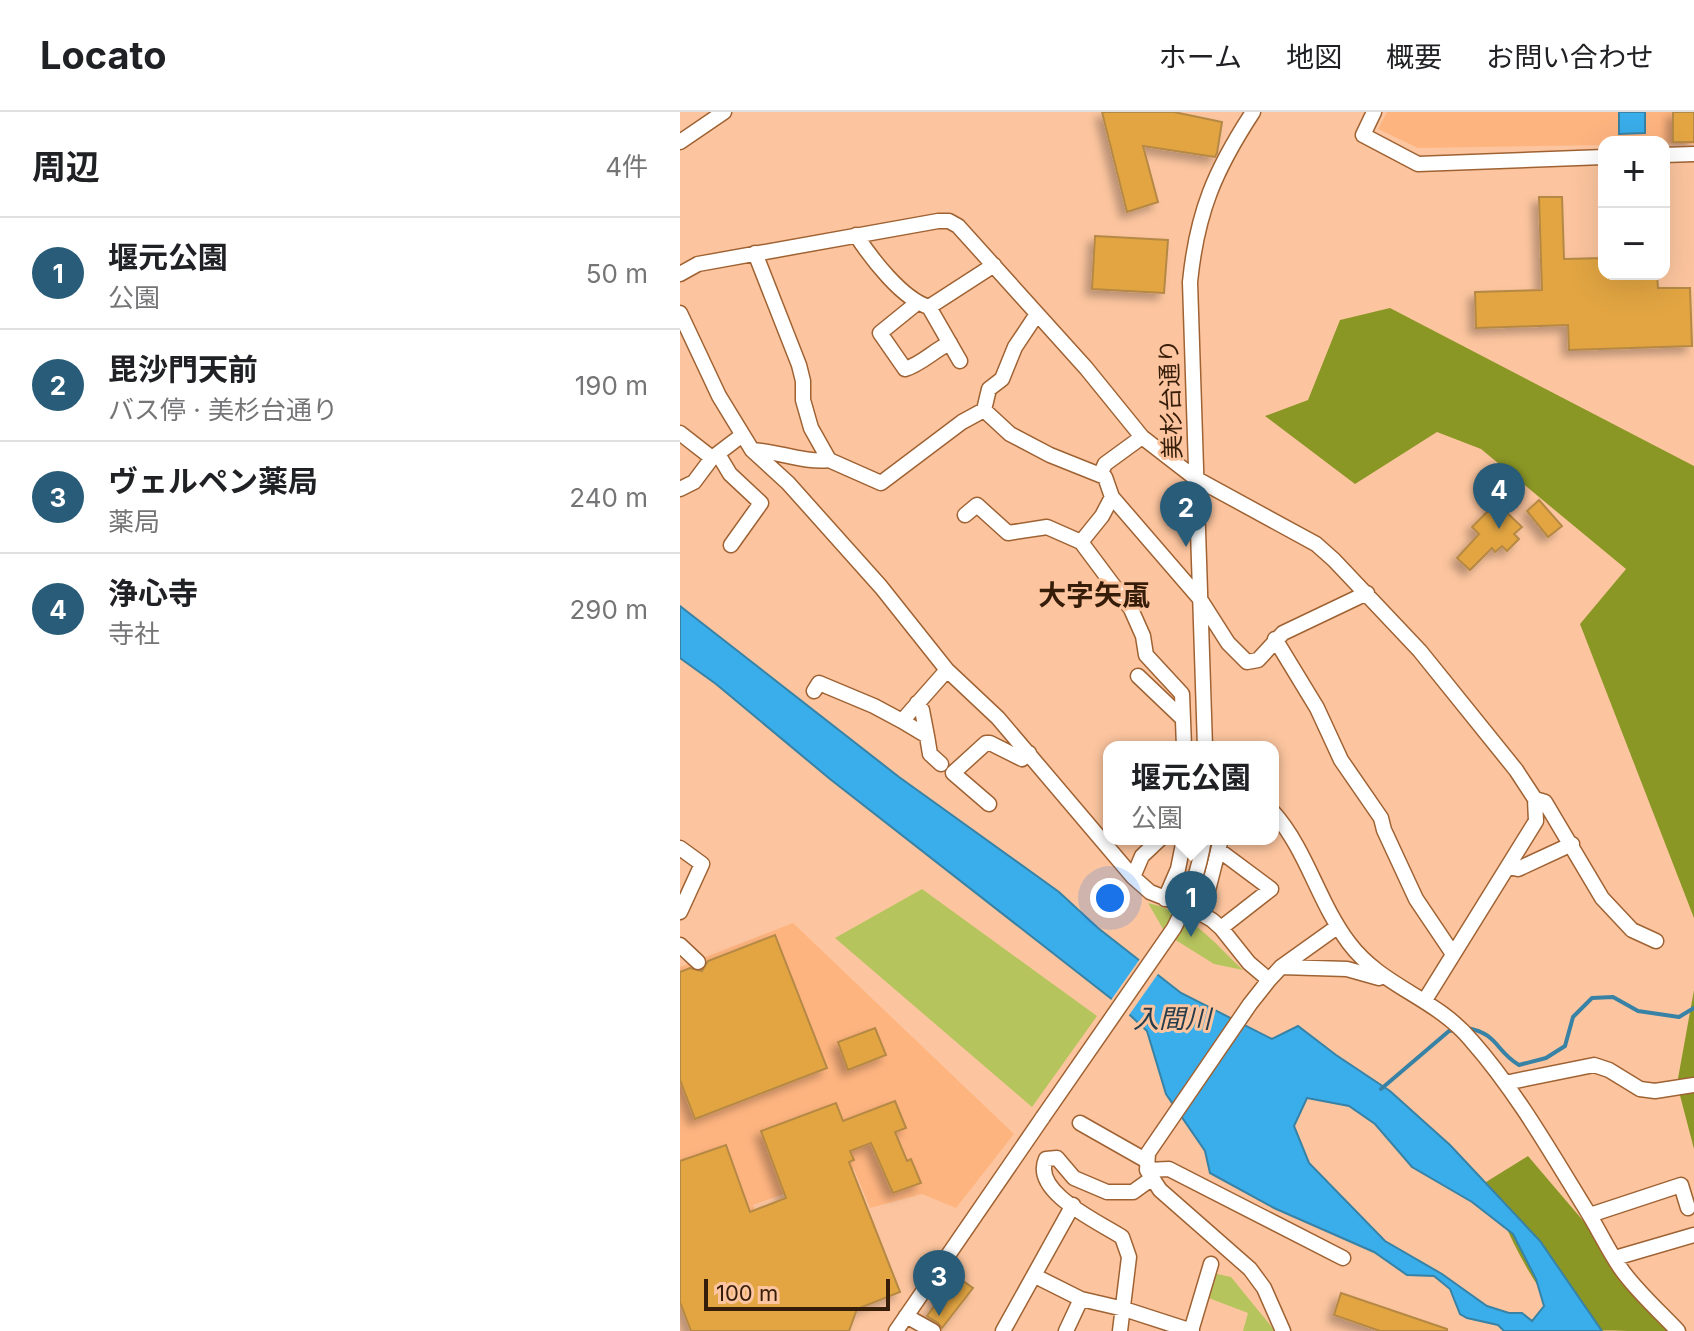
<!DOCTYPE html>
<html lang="ja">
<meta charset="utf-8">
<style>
:root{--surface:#fff;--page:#f2f2f2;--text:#202124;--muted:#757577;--line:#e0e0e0;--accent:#285c78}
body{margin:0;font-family:Inter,"Noto Sans JP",sans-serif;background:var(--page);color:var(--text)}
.controls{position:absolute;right:24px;top:24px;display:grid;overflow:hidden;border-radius:16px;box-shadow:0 8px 32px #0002}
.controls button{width:72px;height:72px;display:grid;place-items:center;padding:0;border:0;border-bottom:2px solid var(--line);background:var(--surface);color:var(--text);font:40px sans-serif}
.scale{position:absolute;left:24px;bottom:20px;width:186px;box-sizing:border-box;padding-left:8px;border:4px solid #361d09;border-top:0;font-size:22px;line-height:28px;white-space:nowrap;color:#361d09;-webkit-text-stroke:6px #fcc59f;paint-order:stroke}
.you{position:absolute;left:430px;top:786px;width:28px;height:28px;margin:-20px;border:6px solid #fff;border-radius:50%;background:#1a73e8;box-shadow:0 0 0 12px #1a73e833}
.badge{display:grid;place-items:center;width:52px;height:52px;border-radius:50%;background:var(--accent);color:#fff;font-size:26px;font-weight:700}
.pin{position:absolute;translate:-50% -66px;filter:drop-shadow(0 2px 4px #0008)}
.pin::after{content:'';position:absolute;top:42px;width:28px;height:24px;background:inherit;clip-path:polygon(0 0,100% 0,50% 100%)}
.popup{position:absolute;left:423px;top:629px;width:176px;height:104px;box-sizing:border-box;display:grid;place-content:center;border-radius:16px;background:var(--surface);filter:drop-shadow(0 2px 6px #0005);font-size:26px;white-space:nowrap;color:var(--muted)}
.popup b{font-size:30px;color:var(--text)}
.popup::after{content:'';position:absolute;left:50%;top:100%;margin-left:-16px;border:16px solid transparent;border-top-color:var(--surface)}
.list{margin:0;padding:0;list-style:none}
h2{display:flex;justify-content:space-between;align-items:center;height:104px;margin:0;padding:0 32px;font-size:34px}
h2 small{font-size:26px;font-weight:400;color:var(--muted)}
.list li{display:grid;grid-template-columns:52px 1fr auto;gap:24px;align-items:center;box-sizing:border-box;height:112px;padding:0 32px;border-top:2px solid var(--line)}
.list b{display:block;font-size:30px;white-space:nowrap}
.list p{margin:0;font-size:26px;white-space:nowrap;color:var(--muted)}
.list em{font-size:26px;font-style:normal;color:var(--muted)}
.map{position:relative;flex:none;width:1014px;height:1219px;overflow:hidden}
header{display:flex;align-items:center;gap:48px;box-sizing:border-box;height:112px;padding:0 40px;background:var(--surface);border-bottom:2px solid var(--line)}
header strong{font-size:38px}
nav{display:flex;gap:44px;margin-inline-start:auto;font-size:28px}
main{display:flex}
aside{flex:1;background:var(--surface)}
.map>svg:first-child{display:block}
</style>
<header>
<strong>Locato</strong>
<nav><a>ホーム</a><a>地図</a><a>概要</a><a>お問い合わせ</a></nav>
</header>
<main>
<aside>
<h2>周辺<small>4件</small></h2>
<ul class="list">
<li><span class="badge">1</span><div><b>堰元公園</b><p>公園</p></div><em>50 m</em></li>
<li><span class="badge">2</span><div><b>毘沙門天前</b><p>バス停 · 美杉台通り</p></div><em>190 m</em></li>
<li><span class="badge">3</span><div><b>ヴェルペン薬局</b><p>薬局</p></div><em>240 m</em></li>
<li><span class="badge">4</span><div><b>浄心寺</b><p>寺社</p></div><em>290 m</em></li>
</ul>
</aside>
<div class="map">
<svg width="1014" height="1219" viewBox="0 0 1014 1219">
<defs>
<filter id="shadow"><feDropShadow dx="-6" dy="6" stdDeviation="4" flood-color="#0004"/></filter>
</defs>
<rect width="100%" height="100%" fill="#fcc59f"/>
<!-- built -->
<path fill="#feb47f" d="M707,0H1014V32L924,30V33L738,36L698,17Z
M113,811L334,1022L276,1096L242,1082L190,1096L174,1057L73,1093L79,1109L0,1140V855Z"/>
<!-- green -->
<path fill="#b6c45e" d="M242,777L417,904L352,995L155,826Z
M468,791C512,801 532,829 563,858L534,852L486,822Z
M533,1161L551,1165L595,1219H563L568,1201L526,1185Z"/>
<!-- forest -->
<path fill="#8b9725" d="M710,196L1014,354V806L900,512L946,457L801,337L757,320L675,372L585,304L628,288L660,208Z
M1014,878V1037L997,972Z
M848,1044L997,1219C981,1219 914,1219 904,1218C858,1198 826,1114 806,1070Z"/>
<!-- water -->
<path fill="#39aeea" stroke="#3882a6" stroke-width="2" fill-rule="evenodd" d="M939,0H965V21L939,22Z
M0,494L219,665L379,780L418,816L501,881L592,927L618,914L656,943L710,979L770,1033L860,1129L922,1219H824L818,1213L787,1206L780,1202L770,1177L754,1164L727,1163L694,1140L594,1096L530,1061L525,1039L486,982L467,919L438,892L150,667L36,572L0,546ZM627,986L669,994L695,1012L732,1055L792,1090L833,1122L856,1167L864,1194L852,1209L842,1201H829L807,1194L762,1162L705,1129L629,1051L614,1014Z"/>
<!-- pier -->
<path fill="#fcc59f" d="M462,844L480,859L447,906L429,891Z"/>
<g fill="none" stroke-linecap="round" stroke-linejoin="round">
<!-- stream -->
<path stroke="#3882a6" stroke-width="4" d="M787,916C819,922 815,939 839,953L866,946L885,934L893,905L912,886L933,885L958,899L999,905L1014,896
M701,977L769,919L775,918"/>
</g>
<!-- building -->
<path fill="#e2a542" stroke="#b58945" stroke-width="2" filter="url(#shadow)" d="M422,0H494L542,10L537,41L535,45L463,34L478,90L447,100Z
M993,0H1014V30H993Z
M859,85H882L884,147L924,146V162H977L978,176H1010L1012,234L889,238L888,213L796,216L795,180L862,178Z
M415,124L488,128L484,181L412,177Z
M859,388L882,414L868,425L847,399Z
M820,394L842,415L834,422L839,427L827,439L822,434L815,440L812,436L790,458L777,446L799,422L792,415L811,396L814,399Z
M95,823L147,956L15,1007L0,968V860L10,856L22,859L28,849Z
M195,916L206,943L168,958L158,930Z
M215,989L226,1016L215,1020L227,1049L231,1047L241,1071L213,1081L191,1031L170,1039L174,1048L169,1050L220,1180L177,1197L169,1219H11L0,1190V1049L46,1033L70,1100L106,1086L81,1019L156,991L163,1009Z
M276,1164L293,1176L262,1216L258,1211L247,1204Z
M661,1181L767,1217V1219H700L654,1203Z"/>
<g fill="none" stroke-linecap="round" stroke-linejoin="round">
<defs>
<path id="minor" d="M694,0L683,23L738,52L924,45
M0,30L44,0
M984,43L1014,42
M176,123C191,146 222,187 249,195L280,249
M75,141L119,253L123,269V288L131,316L149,348L201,371L282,310L304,298L330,322L370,343L425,365L432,385L520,487L548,531L567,550L578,548L603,521L687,481
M0,162L18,152L258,109H269L278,114L406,256L462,325L515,366L636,432L654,448L740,539L836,658L855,687L856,709L745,888
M237,191L200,221L225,257C242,252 254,238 270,231
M249,195L314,153
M0,201L39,284L72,338L108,371L201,475L267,558L318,606L453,765L470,780L513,797L532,808L541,816L569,851L589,868
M304,298L309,277L322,267L335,235L357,202
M0,321L32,346
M72,338C97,339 124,351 149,348
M38,342L50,362L81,391L51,433
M421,361L425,352L462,325
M0,377L14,370L32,346L61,324
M285,403L297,393L328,421L367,415L401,430L451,497L463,524L466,543L502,582L504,635
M401,430L422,404L432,385
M595,527L637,596L661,648L701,706L704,718L736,787L773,842
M458,564L502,606
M134,579L139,571L194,594L222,609L267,558
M237,591L242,598L247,624
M222,609L247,624L250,642L261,652
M525,635L510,170C517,100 535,58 573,0
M855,687L865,690L922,786L952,818L976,829
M309,692L273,661L306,631H310L342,647L349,641
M593,700C627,738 638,790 669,831C702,875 755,885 791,928C837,980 873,1044 910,1104C921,1122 931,1144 944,1161C960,1182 980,1200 998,1219
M0,736L22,752L0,800
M540,739L591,777L541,816
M828,755L838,757L892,732
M453,765L462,744L480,727
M485,787L498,757L504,727
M522,802L541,727
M0,833L18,850
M601,855L667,857L699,866
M825,971L914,953L929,958L960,977L975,979L1014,973
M400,1011L467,1049
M467,1058L489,1057L663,1146
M910,1103L1001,1073L1008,1096
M935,1146L1014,1123
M355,1164L401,1187L444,1197L512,1219
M226,1204L253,1219
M216,1219L363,1005
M323,1219L393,1093
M386,1219L401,1187
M440,1219L449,1145L442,1125C419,1110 351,1080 366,1047L377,1046L394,1066L427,1080H453L471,1067
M511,1219L531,1152
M603,1219L584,1176L570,1157L480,1078L467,1058L468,1041L570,892L589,868L601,855L657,815"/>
</defs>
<!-- minor casing -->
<use href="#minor" stroke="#9f6233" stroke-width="17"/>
<!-- minor -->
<use href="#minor" stroke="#fff" stroke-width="14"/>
<defs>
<path id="minor-bridge" d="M363,1005L494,816C509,787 519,760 524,727"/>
</defs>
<!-- minor-bridge casing -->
<use href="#minor-bridge" stroke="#9f6233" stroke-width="17" stroke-linecap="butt"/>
<!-- minor-bridge -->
<use href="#minor-bridge" stroke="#fff" stroke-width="14"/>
</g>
<g text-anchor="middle" stroke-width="6" stroke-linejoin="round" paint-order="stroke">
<!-- street labels -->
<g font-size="24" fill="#361d09" stroke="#fcc59f">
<text transform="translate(491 287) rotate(-92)" y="8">美杉台通り</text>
</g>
<!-- water labels -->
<g font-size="26" font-style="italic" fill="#253d4c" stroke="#fcc59f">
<text x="492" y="916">入間川</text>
</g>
<!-- quarter labels -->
<g font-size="28" font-weight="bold" fill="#361d09" stroke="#fcc59f">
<text x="414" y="493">大字矢颪</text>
</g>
</g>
</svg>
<div class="controls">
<button>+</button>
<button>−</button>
</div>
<div class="scale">100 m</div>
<div class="you"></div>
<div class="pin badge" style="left:511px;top:825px">1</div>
<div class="popup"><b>堰元公園</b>公園</div>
<div class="pin badge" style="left:506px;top:435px">2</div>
<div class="pin badge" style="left:259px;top:1204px">3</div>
<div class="pin badge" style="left:819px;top:417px">4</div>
</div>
</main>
